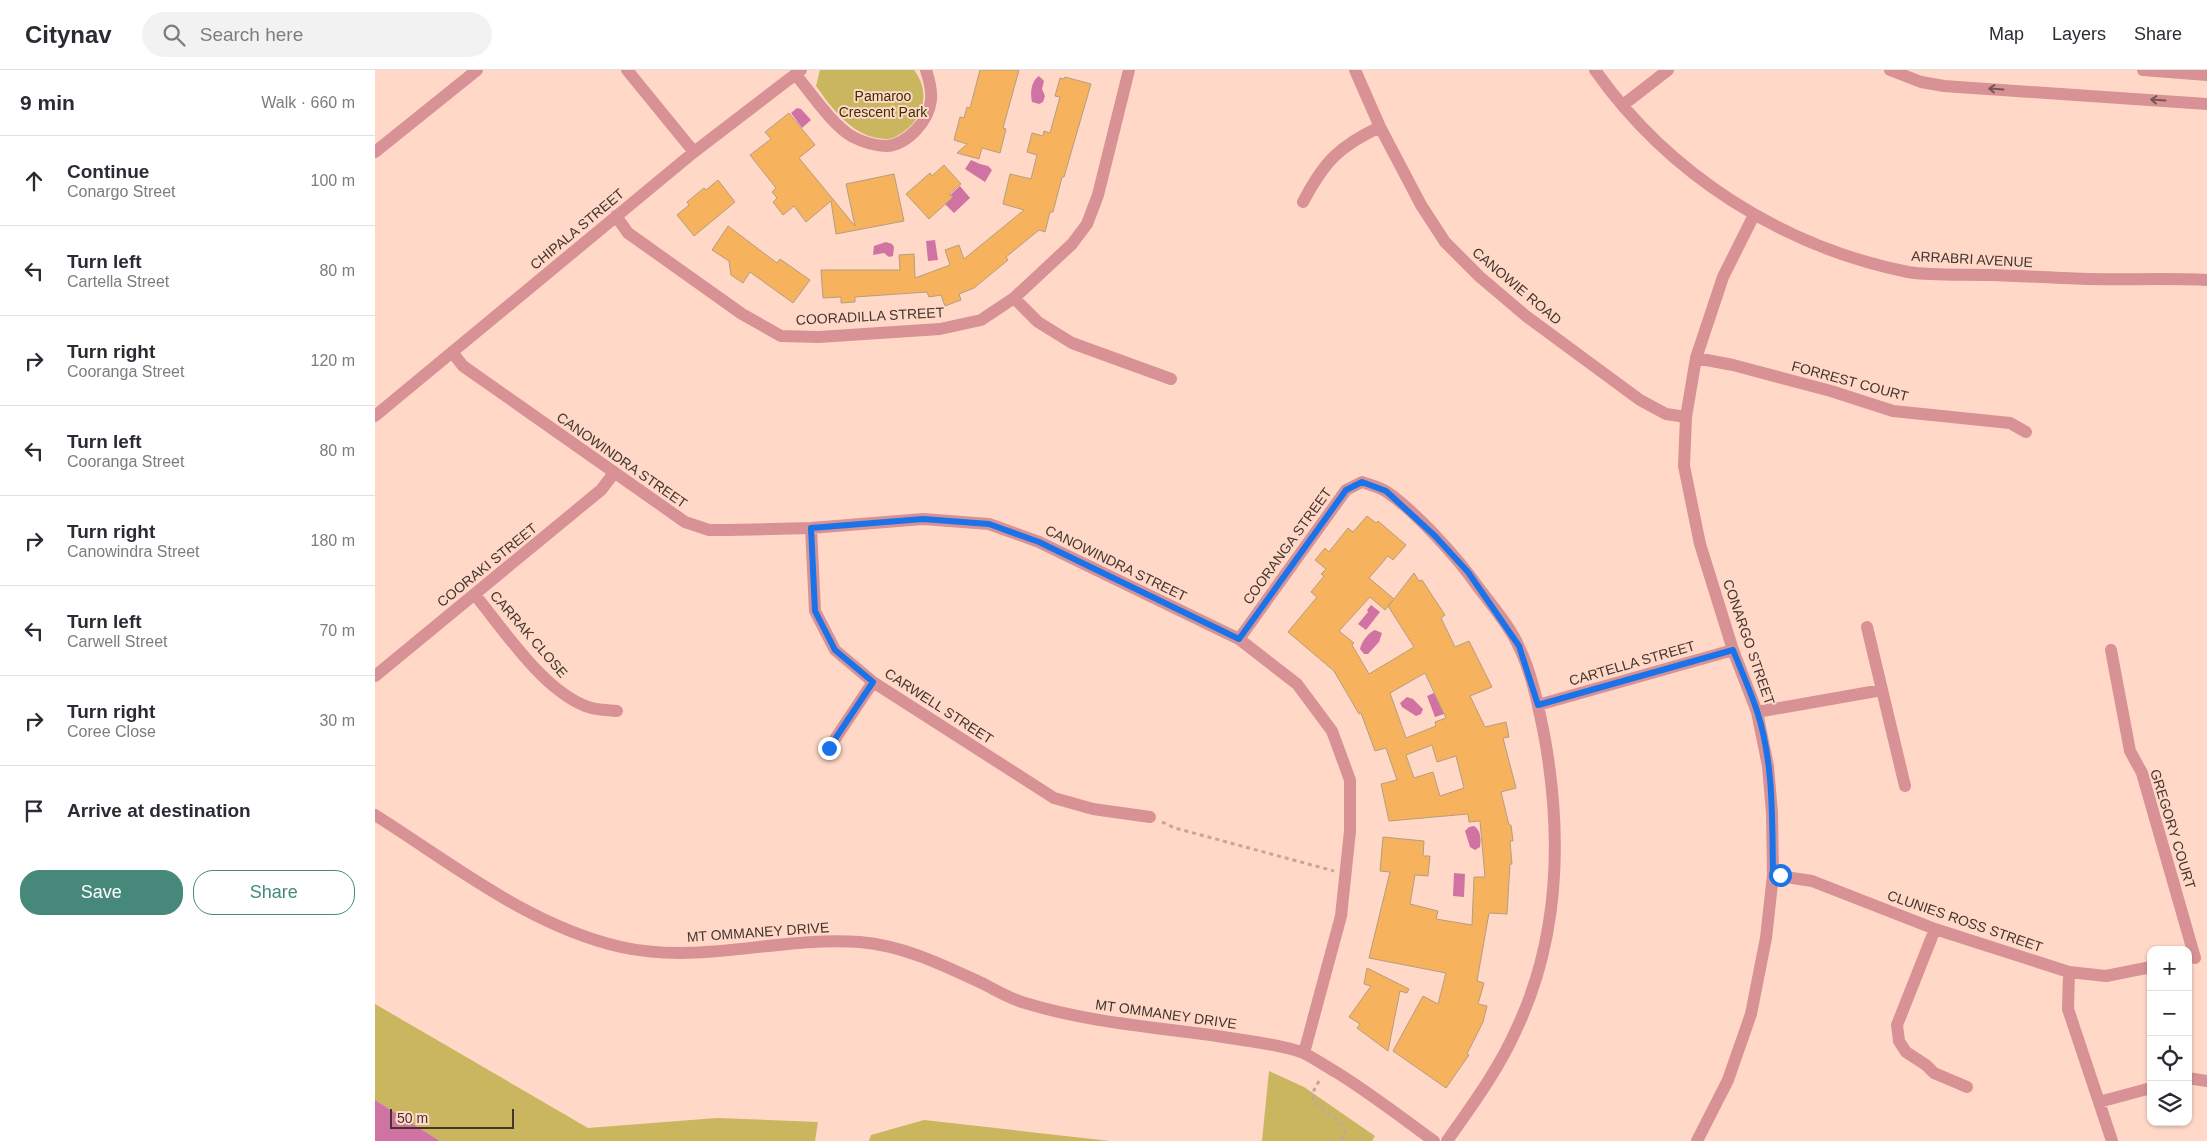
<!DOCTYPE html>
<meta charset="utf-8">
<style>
:root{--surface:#fff;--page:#f2f2f3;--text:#2b2b33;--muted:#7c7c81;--line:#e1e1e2;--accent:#46897b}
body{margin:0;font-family:Helvetica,sans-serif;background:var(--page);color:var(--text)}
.controls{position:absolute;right:15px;bottom:15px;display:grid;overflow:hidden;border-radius:10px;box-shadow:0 1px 4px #0004}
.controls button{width:45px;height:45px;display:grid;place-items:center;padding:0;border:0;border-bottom:1px solid var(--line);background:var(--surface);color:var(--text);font:25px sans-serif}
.scale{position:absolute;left:15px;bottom:12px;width:124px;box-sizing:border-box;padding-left:5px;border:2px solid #44352f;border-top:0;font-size:14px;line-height:18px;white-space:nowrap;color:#44352f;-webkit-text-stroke:4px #ffd8c8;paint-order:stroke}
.stop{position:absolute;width:15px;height:15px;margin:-11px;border:4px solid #1a73e8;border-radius:50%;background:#fff}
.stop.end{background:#1a73e8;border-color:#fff;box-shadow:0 1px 5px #0008}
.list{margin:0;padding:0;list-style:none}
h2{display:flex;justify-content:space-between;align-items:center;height:65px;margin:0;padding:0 20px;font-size:21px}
h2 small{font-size:16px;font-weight:400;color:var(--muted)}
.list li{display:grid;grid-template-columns:32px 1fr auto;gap:15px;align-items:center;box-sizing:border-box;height:90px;padding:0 20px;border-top:1px solid var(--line)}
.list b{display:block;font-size:19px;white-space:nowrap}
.list p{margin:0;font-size:16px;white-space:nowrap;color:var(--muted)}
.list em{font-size:16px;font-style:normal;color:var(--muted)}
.actions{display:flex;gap:10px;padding:15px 20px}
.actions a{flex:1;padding:11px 0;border:1px solid var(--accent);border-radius:20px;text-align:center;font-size:18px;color:var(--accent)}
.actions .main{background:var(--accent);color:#fff}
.icon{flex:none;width:28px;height:28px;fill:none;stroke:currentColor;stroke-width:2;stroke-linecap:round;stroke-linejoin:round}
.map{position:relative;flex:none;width:1832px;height:1071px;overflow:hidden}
header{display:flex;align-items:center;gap:30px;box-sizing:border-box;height:70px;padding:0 25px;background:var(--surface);border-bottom:1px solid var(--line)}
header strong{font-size:24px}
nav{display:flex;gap:28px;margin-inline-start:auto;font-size:18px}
.search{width:350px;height:45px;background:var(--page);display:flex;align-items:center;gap:12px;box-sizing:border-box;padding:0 18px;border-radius:28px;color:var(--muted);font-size:19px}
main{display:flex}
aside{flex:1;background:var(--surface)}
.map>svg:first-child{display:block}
</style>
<header>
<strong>Citynav</strong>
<div class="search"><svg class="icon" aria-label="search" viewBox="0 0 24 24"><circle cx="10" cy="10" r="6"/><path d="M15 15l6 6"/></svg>Search here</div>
<nav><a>Map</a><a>Layers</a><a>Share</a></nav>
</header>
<main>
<aside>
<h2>9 min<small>Walk · 660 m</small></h2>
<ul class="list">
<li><svg class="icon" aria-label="ahead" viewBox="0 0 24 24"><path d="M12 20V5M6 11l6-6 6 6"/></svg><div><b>Continue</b><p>Conargo Street</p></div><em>100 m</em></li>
<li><svg class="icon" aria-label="left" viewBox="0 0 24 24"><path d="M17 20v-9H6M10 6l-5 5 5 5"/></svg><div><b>Turn left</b><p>Cartella Street</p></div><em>80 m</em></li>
<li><svg class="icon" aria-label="right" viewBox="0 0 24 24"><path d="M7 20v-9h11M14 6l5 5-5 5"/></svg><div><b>Turn right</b><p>Cooranga Street</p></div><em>120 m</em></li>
<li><svg class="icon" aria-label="left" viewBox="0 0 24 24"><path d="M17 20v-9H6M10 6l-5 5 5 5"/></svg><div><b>Turn left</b><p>Cooranga Street</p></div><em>80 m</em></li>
<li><svg class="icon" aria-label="right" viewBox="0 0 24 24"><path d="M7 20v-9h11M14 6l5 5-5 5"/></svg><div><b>Turn right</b><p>Canowindra Street</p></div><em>180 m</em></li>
<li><svg class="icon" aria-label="left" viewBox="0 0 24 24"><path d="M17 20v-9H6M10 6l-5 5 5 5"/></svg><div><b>Turn left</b><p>Carwell Street</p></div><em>70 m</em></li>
<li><svg class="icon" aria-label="right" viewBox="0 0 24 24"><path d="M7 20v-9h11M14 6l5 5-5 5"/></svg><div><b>Turn right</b><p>Coree Close</p></div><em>30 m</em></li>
<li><svg class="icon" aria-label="arrive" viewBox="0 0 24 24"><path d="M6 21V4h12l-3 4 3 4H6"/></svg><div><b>Arrive at destination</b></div></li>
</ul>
<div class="actions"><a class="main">Save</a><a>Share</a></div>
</aside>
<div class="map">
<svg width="1832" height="1071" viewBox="0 0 1832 1071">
<rect width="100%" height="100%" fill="#ffd8c8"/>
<!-- green -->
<path fill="#c9b65e" d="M445,0H539C556,22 549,48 527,63C523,66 515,70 509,69C478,67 458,40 441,16Z
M0,934L213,1058L342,1048L443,1052L440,1071H65L0,1030Z
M894,1001L929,1017L1000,1066L997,1071H887Z
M549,1050L735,1071H494L496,1065Z"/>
<!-- water -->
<path fill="#d073a3" d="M664,6L669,11L667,19L670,26L668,32L664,34L657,32C655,23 656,11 664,6Z
M422,38L426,39L436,50L427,58L416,43Z
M596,90L605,94L613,96L617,100L610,112L590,99Z
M585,116L595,128L579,143L570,134L577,127L575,125Z
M560,170L563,190L553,191L551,171Z
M511,172L517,174L519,177L518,186L514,187L509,183L498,185L499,176Z
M996,535L1005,542L991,560L983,554L993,542L992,540Z
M1000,560L1007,563L1004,572L993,584H989L985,579C987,571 993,563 1000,560Z
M1059,623L1069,644L1060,647L1052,626Z
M1032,627L1038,629L1048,639L1046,644L1041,646L1027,637L1025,633Z
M1099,756C1106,760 1106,770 1105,777L1100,780L1095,777L1090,761L1094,757Z
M1079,803L1090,804L1089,827L1078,826Z
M0,1030L65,1071H0Z"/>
<!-- building -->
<path fill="#f6b25d" stroke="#b69d81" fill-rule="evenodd" d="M605,0H644L628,58L631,59L625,83L607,78L604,89L582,83L592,74L579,70L585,47L589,48L592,37L595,38Z
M690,7L716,14L689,107H687L678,142H675L670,162L664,160L631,187L633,190L599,218L584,224L586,230L570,236L566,225L554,227L552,222L480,227V232L466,233V227L448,228L446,200H525L524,185L539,184L540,208L575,195L570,180L584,175L589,189L649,140L628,134L635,104L656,109L662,85L652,82L657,63L668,66L669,61L675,63L685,27L680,26L685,8L689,9Z
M414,43L440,75L424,88L480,156L471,114L519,104L529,151L461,164L456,131L431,152L419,136L408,145L398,132L402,128L397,122L401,118L375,85L396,69L390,62Z
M569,95L586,114L574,124L578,127L554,149L531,124L555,103L557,106Z
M343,110L360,132L319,166L302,145L314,135L312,132L329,118L331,120Z
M353,156L402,193L405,189L435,210L418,233L375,202L368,213L356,205L354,191L337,180Z
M992,446L1001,453L1003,451L1031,475L1018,490L1013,486L994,508L1019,529L1039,503L1044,511L1047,510L1070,545L1066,548L1080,577L1094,571L1117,617L1095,626L1110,657L1131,652L1134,667L1128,668L1141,718L1126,722L1134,755H1136L1138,771H1135L1137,794H1135L1132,844L1114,843L1102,911L1109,913L1103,934L1112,936L1108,952L1092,984L1094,985L1071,1018L1018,981L1048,926L1063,934L1071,903L994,888L1015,802L1005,801L1008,767L1049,771L1048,786H1055L1053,806L1040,805L1035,834L1063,841L1061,849L1097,855L1099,807H1110L1105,751L1094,752L1093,744L1014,751L1006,714L1022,710L1011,678L1000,681L986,643L984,644L959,601L913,562L942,527L936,522L949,506L946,504L951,499L940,490L950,478L954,482L973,458L978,462ZM995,527L1010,540L1018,530L1013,536L1039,577L994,604L977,575L979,573L964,561ZM1050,603L1071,648L1060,652L1061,656L1031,668L1015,623ZM1057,675L1062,692L1081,686L1089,718L1065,726L1058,702L1039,708L1031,685Z
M992,898L1034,919L1032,923L1025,921L1013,981L982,958L985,954L974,947L996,916L989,914Z"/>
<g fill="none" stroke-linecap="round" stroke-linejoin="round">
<!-- path -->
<path stroke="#c6a699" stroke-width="3" stroke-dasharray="4 4" stroke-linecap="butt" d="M787,752L800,758L959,801
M944,1011L939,1020L938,1031L968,1056L971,1065L964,1071"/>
<!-- minor -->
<path stroke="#d89295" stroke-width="12" d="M252,0L319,82
M980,0L1005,57L1046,135L1070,172L1105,207L1151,246L1265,330L1291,344L1311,347
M1220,0C1294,105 1408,177 1533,202C1557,206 1591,204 1616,205C1649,206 1682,208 1715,209C1754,210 1793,208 1832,210
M1515,0L1546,12L1569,16L1832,34
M1768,0L1832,5
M421,5C436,23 457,55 478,67C488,72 499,76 511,76C532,75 554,51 556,30C557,20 554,9 551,0
M1248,35L1293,0
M0,82L102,0
M928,132C949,92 964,76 1005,57
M241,146L253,163L367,244L406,266L444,267L565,259L606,250L639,228L697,174L712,154L723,125L754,0
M639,228L663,252L697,273L796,309
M77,282L88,296L310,452L334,460H354L436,458L548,449L614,454L664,472L864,569L922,614L957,661L975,710V761L966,846L929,983
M1321,288L1358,295L1456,321L1518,341L1635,353L1651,362
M0,346L319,82L426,0
M436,458L440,541L460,580L498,612L679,728L718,739L775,747
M100,525C129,560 166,617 208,635C217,640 231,640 242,641
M1492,557L1530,716
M864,569L971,420L987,412C995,415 1005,417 1012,422C1041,442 1083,488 1103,517C1116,534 1136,558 1144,577C1157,604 1163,635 1169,664C1187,762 1185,866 1142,958C1124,999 1098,1034 1072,1071
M1736,580L1755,681L1767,703L1820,888
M0,606L226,420L239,403
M1163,635L1358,580
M1382,642L1507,620
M454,678L498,612
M0,745C78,794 154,856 246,877C326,895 404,866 485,872C530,876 568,895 609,914C622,921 636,929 650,933C712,952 778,957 842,966C870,971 900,973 926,982C938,987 950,996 961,1002C995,1023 1027,1048 1059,1071
M1398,805L1437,811L1560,859L1694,902L1731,906L1776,897
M1560,859L1522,955L1524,971L1531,982L1551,995L1559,1003L1592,1017
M1694,902L1693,939L1737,1071
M1813,1008L1832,1011
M1724,1032L1776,1018
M1322,1071L1353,1010L1376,944L1391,868L1398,805L1397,743L1393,696L1382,642L1358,580L1325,474L1309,396L1311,347L1321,288L1348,207L1379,145"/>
</g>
<!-- one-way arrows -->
<defs><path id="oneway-shaft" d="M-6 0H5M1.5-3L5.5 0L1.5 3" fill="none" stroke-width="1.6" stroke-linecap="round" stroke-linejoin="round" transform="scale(1.25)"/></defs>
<g stroke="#785653">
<use href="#oneway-shaft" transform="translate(1621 19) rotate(-176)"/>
<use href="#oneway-shaft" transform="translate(1783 30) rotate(-176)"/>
</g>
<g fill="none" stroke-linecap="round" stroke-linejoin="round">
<!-- route -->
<path stroke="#1a73e8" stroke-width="6" d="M454,678L498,612L460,580L440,541L436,458L548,449L614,454L664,472L864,569L971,420L987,412L1011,421L1060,466L1093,502L1144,576L1163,635L1358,580C1366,600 1375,620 1382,641C1399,693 1397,751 1398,805H1405"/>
</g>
<g text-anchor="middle" stroke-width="4" stroke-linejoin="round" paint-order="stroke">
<!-- park labels -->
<g font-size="14" fill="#3a3101" stroke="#ffd8c8">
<text x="508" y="31">Pamaroo<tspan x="508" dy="16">Crescent Park</tspan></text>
</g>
<!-- street labels -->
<g font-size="14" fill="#44352f" stroke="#ffd8c8">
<text transform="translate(202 159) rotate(-40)" y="5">CHIPALA STREET</text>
<text transform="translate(1597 189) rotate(3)" y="5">ARRABRI AVENUE</text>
<text transform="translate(1142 216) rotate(40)" y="5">CANOWIE ROAD</text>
<text transform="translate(495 246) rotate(-3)" y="5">COORADILLA STREET</text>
<text transform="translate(1475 311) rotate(15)" y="5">FORREST COURT</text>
<text transform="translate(247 390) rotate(35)" y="5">CANOWINDRA STREET</text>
<text transform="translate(912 476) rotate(-54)" y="5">COORANGA STREET</text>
<text transform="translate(741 493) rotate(26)" y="5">CANOWINDRA STREET</text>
<text transform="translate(112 495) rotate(-39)" y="5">COORAKI STREET</text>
<text transform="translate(154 564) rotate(49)" y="5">CARRAK CLOSE</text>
<text transform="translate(1374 572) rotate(71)" y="5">CONARGO STREET</text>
<text transform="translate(1257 593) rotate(-16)" y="5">CARTELLA STREET</text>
<text transform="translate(564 636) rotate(33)" y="5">CARWELL STREET</text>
<text transform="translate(1798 759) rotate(73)" y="5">GREGORY COURT</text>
<text transform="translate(1590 851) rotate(19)" y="5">CLUNIES ROSS STREET</text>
<text transform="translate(383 862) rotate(-4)" y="5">MT OMMANEY DRIVE</text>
<text transform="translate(791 944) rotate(8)" y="5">MT OMMANEY DRIVE</text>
</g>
</g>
</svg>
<div class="controls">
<button>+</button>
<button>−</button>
<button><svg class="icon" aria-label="locate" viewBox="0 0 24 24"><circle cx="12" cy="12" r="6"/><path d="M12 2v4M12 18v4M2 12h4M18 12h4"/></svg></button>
<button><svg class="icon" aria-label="layers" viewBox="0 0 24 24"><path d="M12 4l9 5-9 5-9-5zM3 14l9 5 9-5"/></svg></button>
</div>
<div class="scale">50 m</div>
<div class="stop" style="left:1405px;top:805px"></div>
<div class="stop end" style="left:454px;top:678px"></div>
</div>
</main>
